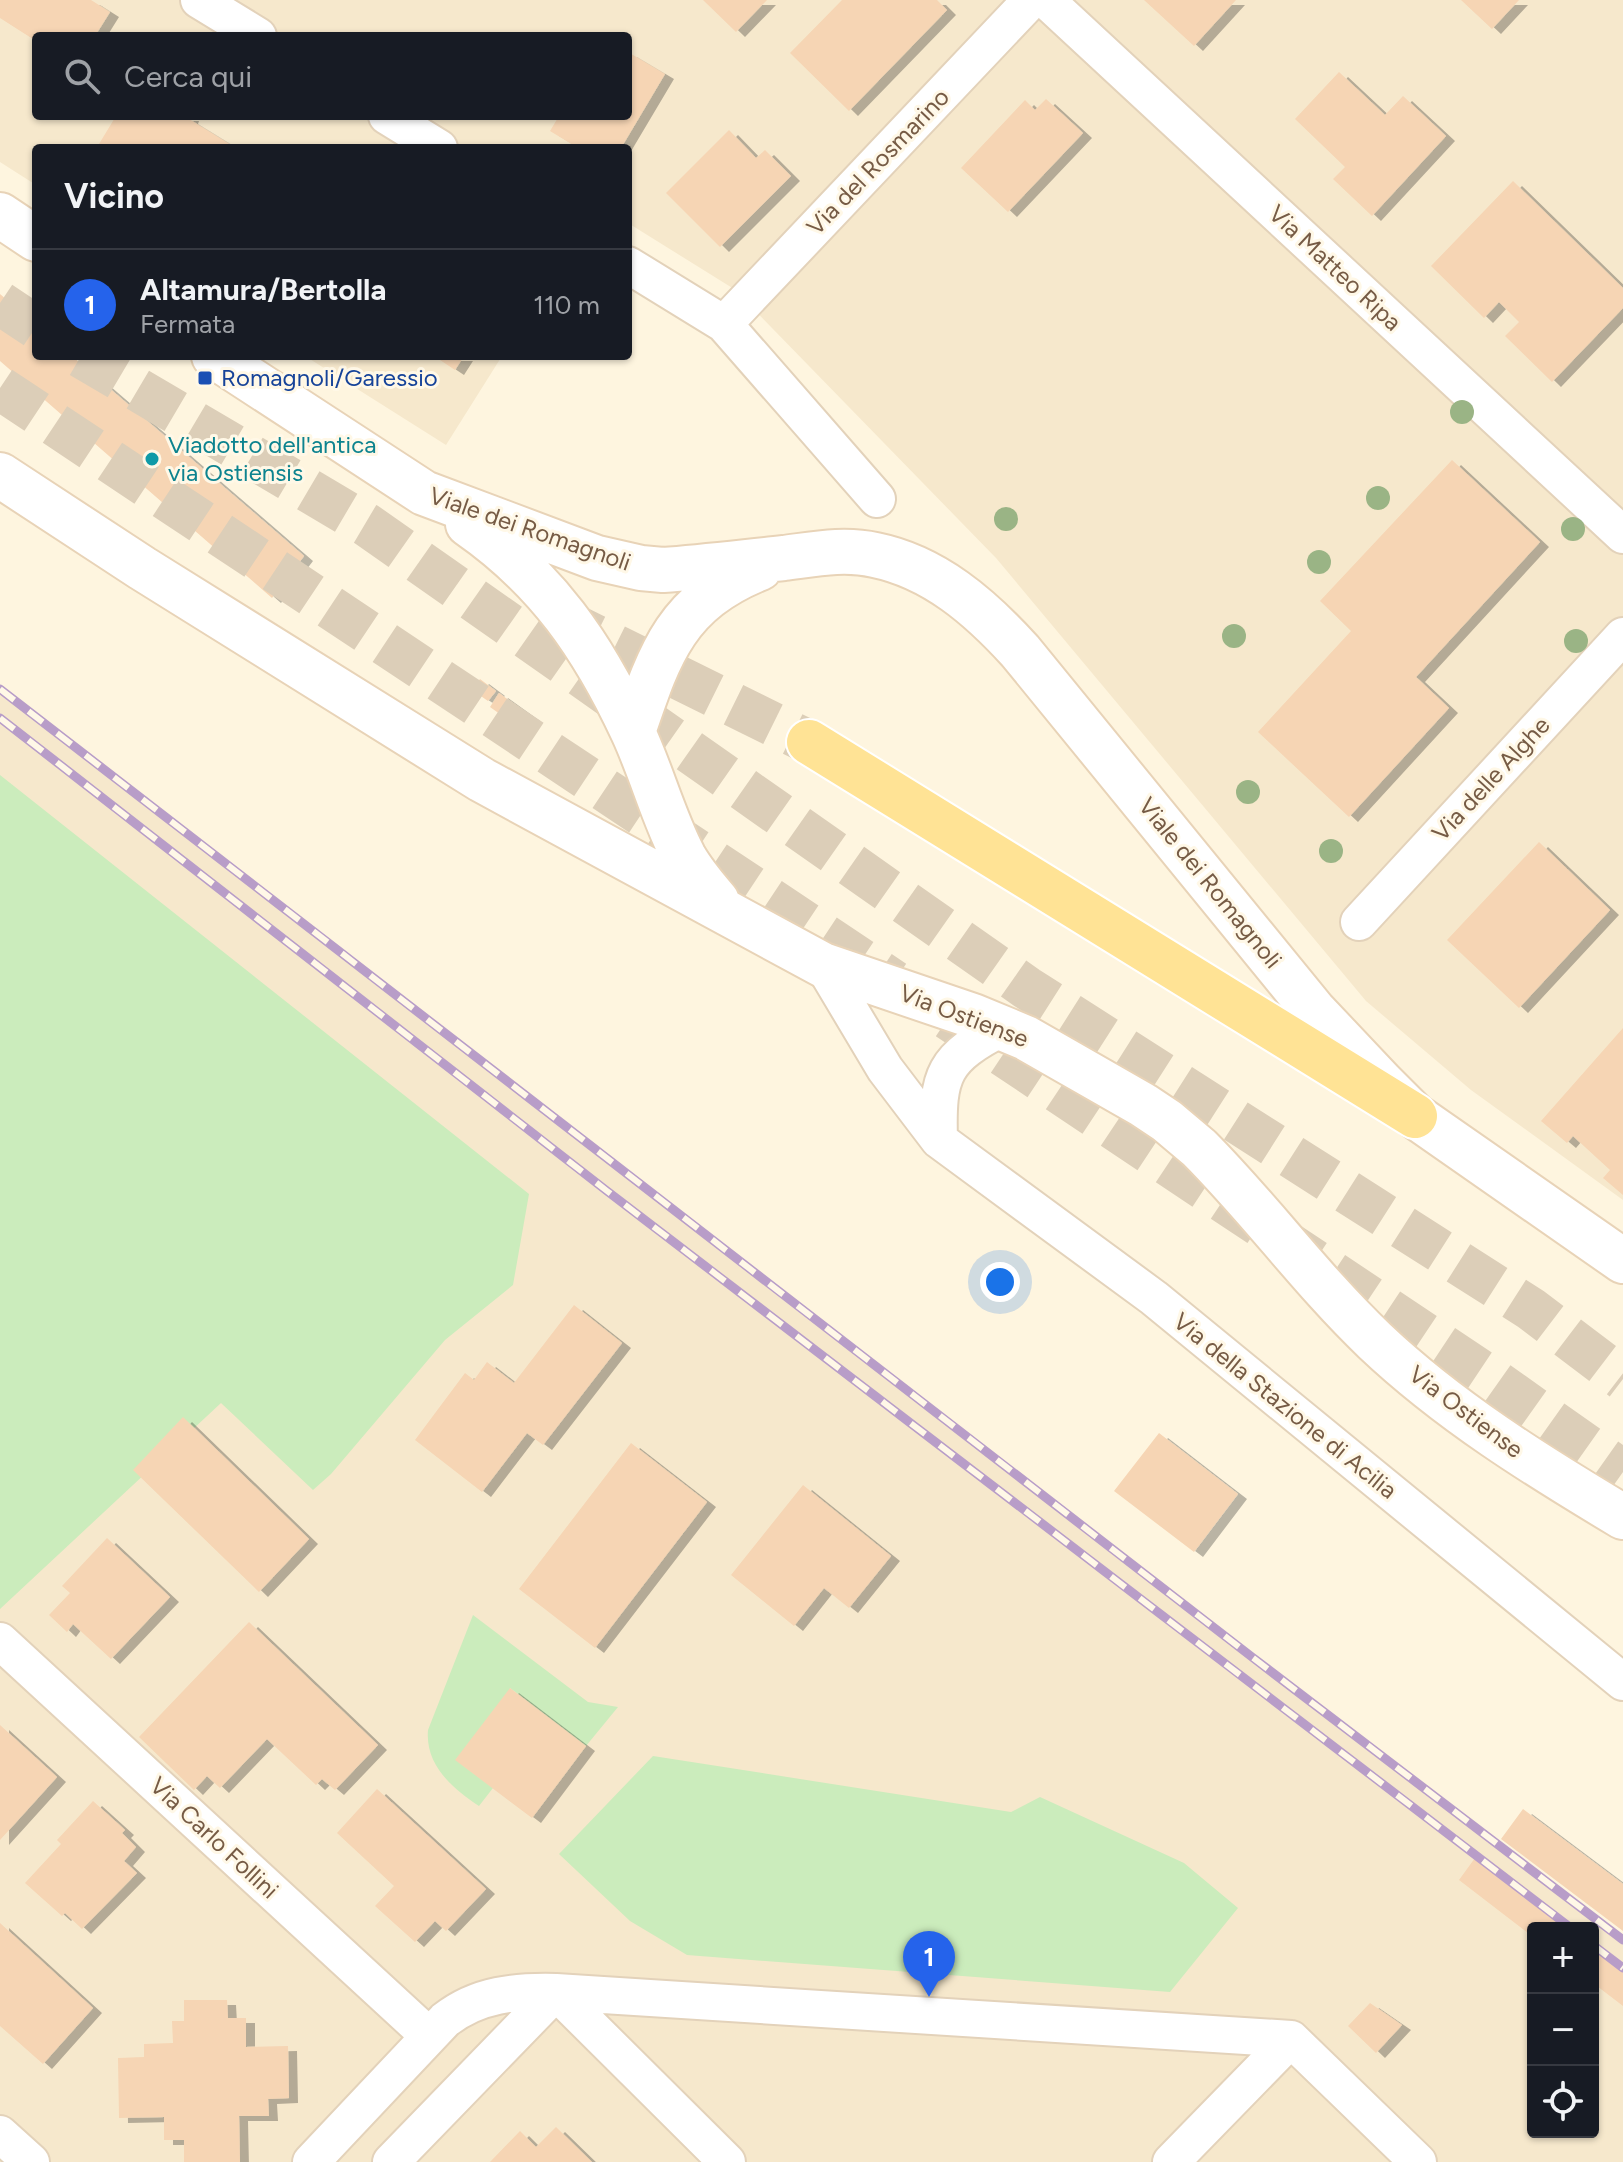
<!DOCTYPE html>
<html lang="it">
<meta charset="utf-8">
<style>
:root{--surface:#171b24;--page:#242831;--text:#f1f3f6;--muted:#9ea1a6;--line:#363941;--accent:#2563eb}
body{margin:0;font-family:Figtree,sans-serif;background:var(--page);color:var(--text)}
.controls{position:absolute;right:24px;bottom:24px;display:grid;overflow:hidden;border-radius:8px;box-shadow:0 2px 6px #0004}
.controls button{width:72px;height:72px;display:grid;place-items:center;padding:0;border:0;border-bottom:2px solid var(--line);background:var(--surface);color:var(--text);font:40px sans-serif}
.you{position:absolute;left:1000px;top:1282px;width:28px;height:28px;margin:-20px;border:6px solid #fff;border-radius:50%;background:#1a73e8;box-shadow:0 0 0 12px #1a73e833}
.badge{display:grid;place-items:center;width:52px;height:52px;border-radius:50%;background:var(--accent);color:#fff;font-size:26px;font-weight:700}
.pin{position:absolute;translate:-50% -66px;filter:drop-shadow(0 2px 4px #0008)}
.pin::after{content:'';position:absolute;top:42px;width:28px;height:24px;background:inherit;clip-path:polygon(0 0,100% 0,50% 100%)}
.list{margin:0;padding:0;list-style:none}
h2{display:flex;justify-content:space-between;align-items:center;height:104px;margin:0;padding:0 32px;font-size:34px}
h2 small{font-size:26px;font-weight:400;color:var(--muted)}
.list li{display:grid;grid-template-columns:52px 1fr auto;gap:24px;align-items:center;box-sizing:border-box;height:112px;padding:0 32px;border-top:2px solid var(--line)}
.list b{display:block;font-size:30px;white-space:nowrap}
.list p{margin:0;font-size:26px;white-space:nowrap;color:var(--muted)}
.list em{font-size:26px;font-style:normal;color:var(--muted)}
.icon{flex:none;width:44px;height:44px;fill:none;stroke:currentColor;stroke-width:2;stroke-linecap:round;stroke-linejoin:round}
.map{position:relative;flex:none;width:1623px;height:2162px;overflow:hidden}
.search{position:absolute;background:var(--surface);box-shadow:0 2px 6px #0004;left:32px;top:32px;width:600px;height:88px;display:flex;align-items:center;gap:20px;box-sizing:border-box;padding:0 28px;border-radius:8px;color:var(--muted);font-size:30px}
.panel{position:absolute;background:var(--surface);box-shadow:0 2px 6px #0004;left:32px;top:144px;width:600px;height:216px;border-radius:8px}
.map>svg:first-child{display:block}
</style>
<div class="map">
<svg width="1623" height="2162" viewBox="0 0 1623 2162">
<defs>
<filter id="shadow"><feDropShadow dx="9" dy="5" stdDeviation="0" flood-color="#0004"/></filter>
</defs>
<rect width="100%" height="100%" fill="#fef5df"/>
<!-- residential -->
<path fill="#f6e8cc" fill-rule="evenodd" d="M0,0H1623V1200L1471,1090L1366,1001L996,558L734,289L628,223V148H36V185L0,162ZM36,36H628V116H36Z
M305,356H502L446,445Z
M0,688L1252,1657L1623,1937V2162H0ZM1533,1928H1593V2132H1533Z"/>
<!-- green -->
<path fill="#cbecbc" d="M0,775L529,1194L513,1285L445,1340L331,1474L313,1490L221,1403L0,1609Z
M473,1615L588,1702L618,1707L586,1746L510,1688L493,1788L479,1806C452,1788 425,1765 428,1730Z
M653,1756L1011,1812L1040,1797L1184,1863L1238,1908L1170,1992L687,1955L630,1921L559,1854Z"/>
<!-- building -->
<path fill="#f6d5b4" filter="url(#shadow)" d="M0,0H91L110,12L95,36H36V41L0,18Z
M703,0H767L736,32Z
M842,0H937L947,10L849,111L790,53Z
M1144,0H1236L1194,46Z
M1461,0H1519L1492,29Z
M628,52L665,74L621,148H578L550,131L559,116H628Z
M1339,72L1385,115L1403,96L1446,136L1372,216L1333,179L1345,167L1295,119Z
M1046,99L1083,133L1008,212L961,168L1025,100L1035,110Z
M116,116H190L189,119L236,148H106L99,144Z
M729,130L756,158L765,150L791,176L720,247L666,193Z
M1513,181L1623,288V308L1552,382L1505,336L1519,322L1499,302L1484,318L1431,266Z
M0,294L36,325V356H72L304,556L272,598L0,361Z
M434,356H464L455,370Z
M1452,460L1540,542L1416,677L1449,708L1349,817L1258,732L1351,631L1320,601Z
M480,679L496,691L488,701L472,690Z
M499,693L531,716L521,729L490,707Z
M1539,842L1610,910L1519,1008L1447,940Z
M1623,1028V1195L1603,1178L1610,1170L1573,1136L1567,1143L1541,1121Z
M574,1305L622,1343L543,1445L527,1433L482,1492L415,1440L465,1373L474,1380L487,1362L514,1383Z
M183,1417L309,1539L259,1592L133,1470Z
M1159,1433L1238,1494L1194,1552L1114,1491Z
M631,1443L707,1502L595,1648L519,1589Z
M803,1485L891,1556L849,1608L824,1588L794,1626L731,1575Z
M107,1538L170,1597L111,1659L73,1624L67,1632L49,1615L70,1593L62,1586Z
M249,1622L378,1745L335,1790L322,1779L316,1785L267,1739L220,1788L207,1776L194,1790L139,1737Z
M510,1688L586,1746L532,1818L455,1760Z
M0,1725L57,1777L0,1840Z
M377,1789L486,1889L446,1931L435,1921L415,1942L375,1906L394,1886L337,1833Z
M93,1801L125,1830L122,1833L136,1847L124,1861L137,1873L82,1929L65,1913L62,1916L25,1883L61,1844L57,1840Z
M1523,1809L1623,1884V1931L1501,1839Z
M1475,1858L1567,1928H1533V1937L1459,1880Z
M0,1923L93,2008L43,2064L0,2026Z
M1593,1948L1623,1971V2006L1593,1983Z
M184,2000H227L228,2018H246V2047L288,2046L289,2098L268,2099L269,2116H239L240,2162H184V2140H164V2117L119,2118L118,2058L144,2057V2044L173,2043L172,2021H184Z
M1370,2003L1402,2025L1376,2053L1348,2026Z
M556,2127L592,2162H490L520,2131L536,2147Z"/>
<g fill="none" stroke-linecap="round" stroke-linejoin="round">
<!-- secondary-tunnel -->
<path stroke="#dcceb8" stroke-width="44" stroke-dasharray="44 22" stroke-linecap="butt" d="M0,388L894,982
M948,1018L1489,1377L1623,1472"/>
<!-- primary-tunnel -->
<path stroke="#dcceb8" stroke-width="44" stroke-dasharray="44 22" stroke-linecap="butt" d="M0,303L36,327
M81,356L367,525L1027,988L1531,1309L1623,1379
M556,617L809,742"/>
<defs>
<path id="street" d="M199,0L258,36
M1046,0L1623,535
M387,116L439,148
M628,265L724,324L877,499
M724,324L1031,0
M1359,922L1623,636
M823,965L885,1069L939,1140C937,1074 943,1058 1004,1027
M939,1140L1154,1298L1623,1682
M0,1641L429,2036
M556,1992L727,2162
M1291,2039L1418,2162
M0,2134L31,2162
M311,2162L445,2020C478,1994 516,1991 556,1992L1291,2039
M391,2162L556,1992
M1171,2162L1291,2039"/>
<path id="secondary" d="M0,215L36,239
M214,356L424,493L597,558L641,568L663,570C703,567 744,562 784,558C815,554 844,548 875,555C934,567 980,607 1020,651L1313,1010L1382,1083L1415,1116L1623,1261
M0,475L142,568L482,780L823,965L973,1016L1026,1038L1143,1105L1167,1121L1199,1148C1260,1209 1312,1281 1375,1341C1449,1411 1536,1465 1623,1517
M468,524C547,579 593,646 633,732C652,773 663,817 684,857C693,873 705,887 717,901
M633,732C660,652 676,602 760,568"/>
<path id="primary" d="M809,742L1415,1116"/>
</defs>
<!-- street casing -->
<use href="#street" stroke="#e3d2ba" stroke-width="40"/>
<!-- secondary casing -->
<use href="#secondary" stroke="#e8d3b7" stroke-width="48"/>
<!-- primary casing -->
<use href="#primary" stroke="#fff" stroke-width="48"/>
<!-- street -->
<use href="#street" stroke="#fff" stroke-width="36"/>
<!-- secondary -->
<use href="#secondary" stroke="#fff" stroke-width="44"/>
<!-- primary -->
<use href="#primary" stroke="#ffe395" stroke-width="44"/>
<defs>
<path id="rail" d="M0,689L1252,1657L1623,1940
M0,718L607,1191L1571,1928
M1593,1945L1623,1968"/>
</defs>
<!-- rail casing -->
<use href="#rail" stroke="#b89dc8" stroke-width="9"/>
<!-- rail -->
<use href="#rail" stroke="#fff8e7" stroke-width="6" stroke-dasharray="18" stroke-linecap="butt"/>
</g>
<!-- trees -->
<g fill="#9ab485">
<circle cx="1462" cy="412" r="12"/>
<circle cx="1378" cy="498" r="12"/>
<circle cx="1006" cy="519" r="12"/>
<circle cx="1573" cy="529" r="12"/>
<circle cx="1319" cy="562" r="12"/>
<circle cx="1234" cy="636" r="12"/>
<circle cx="1576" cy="641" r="12"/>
<circle cx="1248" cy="792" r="12"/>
<circle cx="1331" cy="851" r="12"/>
</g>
<!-- markers -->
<rect fill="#1a4fb4" stroke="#fff8e7" stroke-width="3" x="197" y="370" width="16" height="16" rx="4"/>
<circle fill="#0f9aa8" stroke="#fff8e7" stroke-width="3" cx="152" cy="459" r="8"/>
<g text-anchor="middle" stroke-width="6" stroke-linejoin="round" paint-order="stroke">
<!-- street labels -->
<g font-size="24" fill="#765b45" stroke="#fff8e7">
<text transform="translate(878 162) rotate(-46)" y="8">Via del Rosmarino</text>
<text transform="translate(1335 268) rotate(43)" y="8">Via Matteo Ripa</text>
<text transform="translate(530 529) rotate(19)" y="8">Viale dei Romagnoli</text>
<text transform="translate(1491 779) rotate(-47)" y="8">Via delle Alghe</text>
<text transform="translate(1210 883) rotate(51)" y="8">Viale dei Romagnoli</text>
<text transform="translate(964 1016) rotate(21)" y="8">Via Ostiense</text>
<text transform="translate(1285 1406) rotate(39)" y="8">Via della Stazione di Acilia</text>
<text transform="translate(1466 1412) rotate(37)" y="8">Via Ostiense</text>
<text transform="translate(214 1838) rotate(43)" y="8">Via Carlo Follini</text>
</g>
<!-- transit labels -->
<g font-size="24" fill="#164399" stroke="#fff8e7" text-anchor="start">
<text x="221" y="386">Romagnoli/Garessio</text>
</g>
<!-- culture labels -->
<g font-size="24" fill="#0d838f" stroke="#fff8e7" text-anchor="start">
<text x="168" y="453">Viadotto dell'antica<tspan x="168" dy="28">via Ostiensis</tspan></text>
</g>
</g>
</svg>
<div class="controls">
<button>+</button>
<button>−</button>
<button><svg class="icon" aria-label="locate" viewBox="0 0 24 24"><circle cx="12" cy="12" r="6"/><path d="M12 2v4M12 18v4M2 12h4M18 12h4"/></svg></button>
</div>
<div class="you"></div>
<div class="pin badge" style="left:929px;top:1997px">1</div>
<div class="search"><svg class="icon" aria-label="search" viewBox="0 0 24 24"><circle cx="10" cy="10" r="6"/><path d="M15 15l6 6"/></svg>Cerca qui</div>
<section class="panel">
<h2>Vicino<small></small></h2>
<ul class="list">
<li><span class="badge">1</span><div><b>Altamura/Bertolla</b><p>Fermata</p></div><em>110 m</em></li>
</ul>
</section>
</div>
